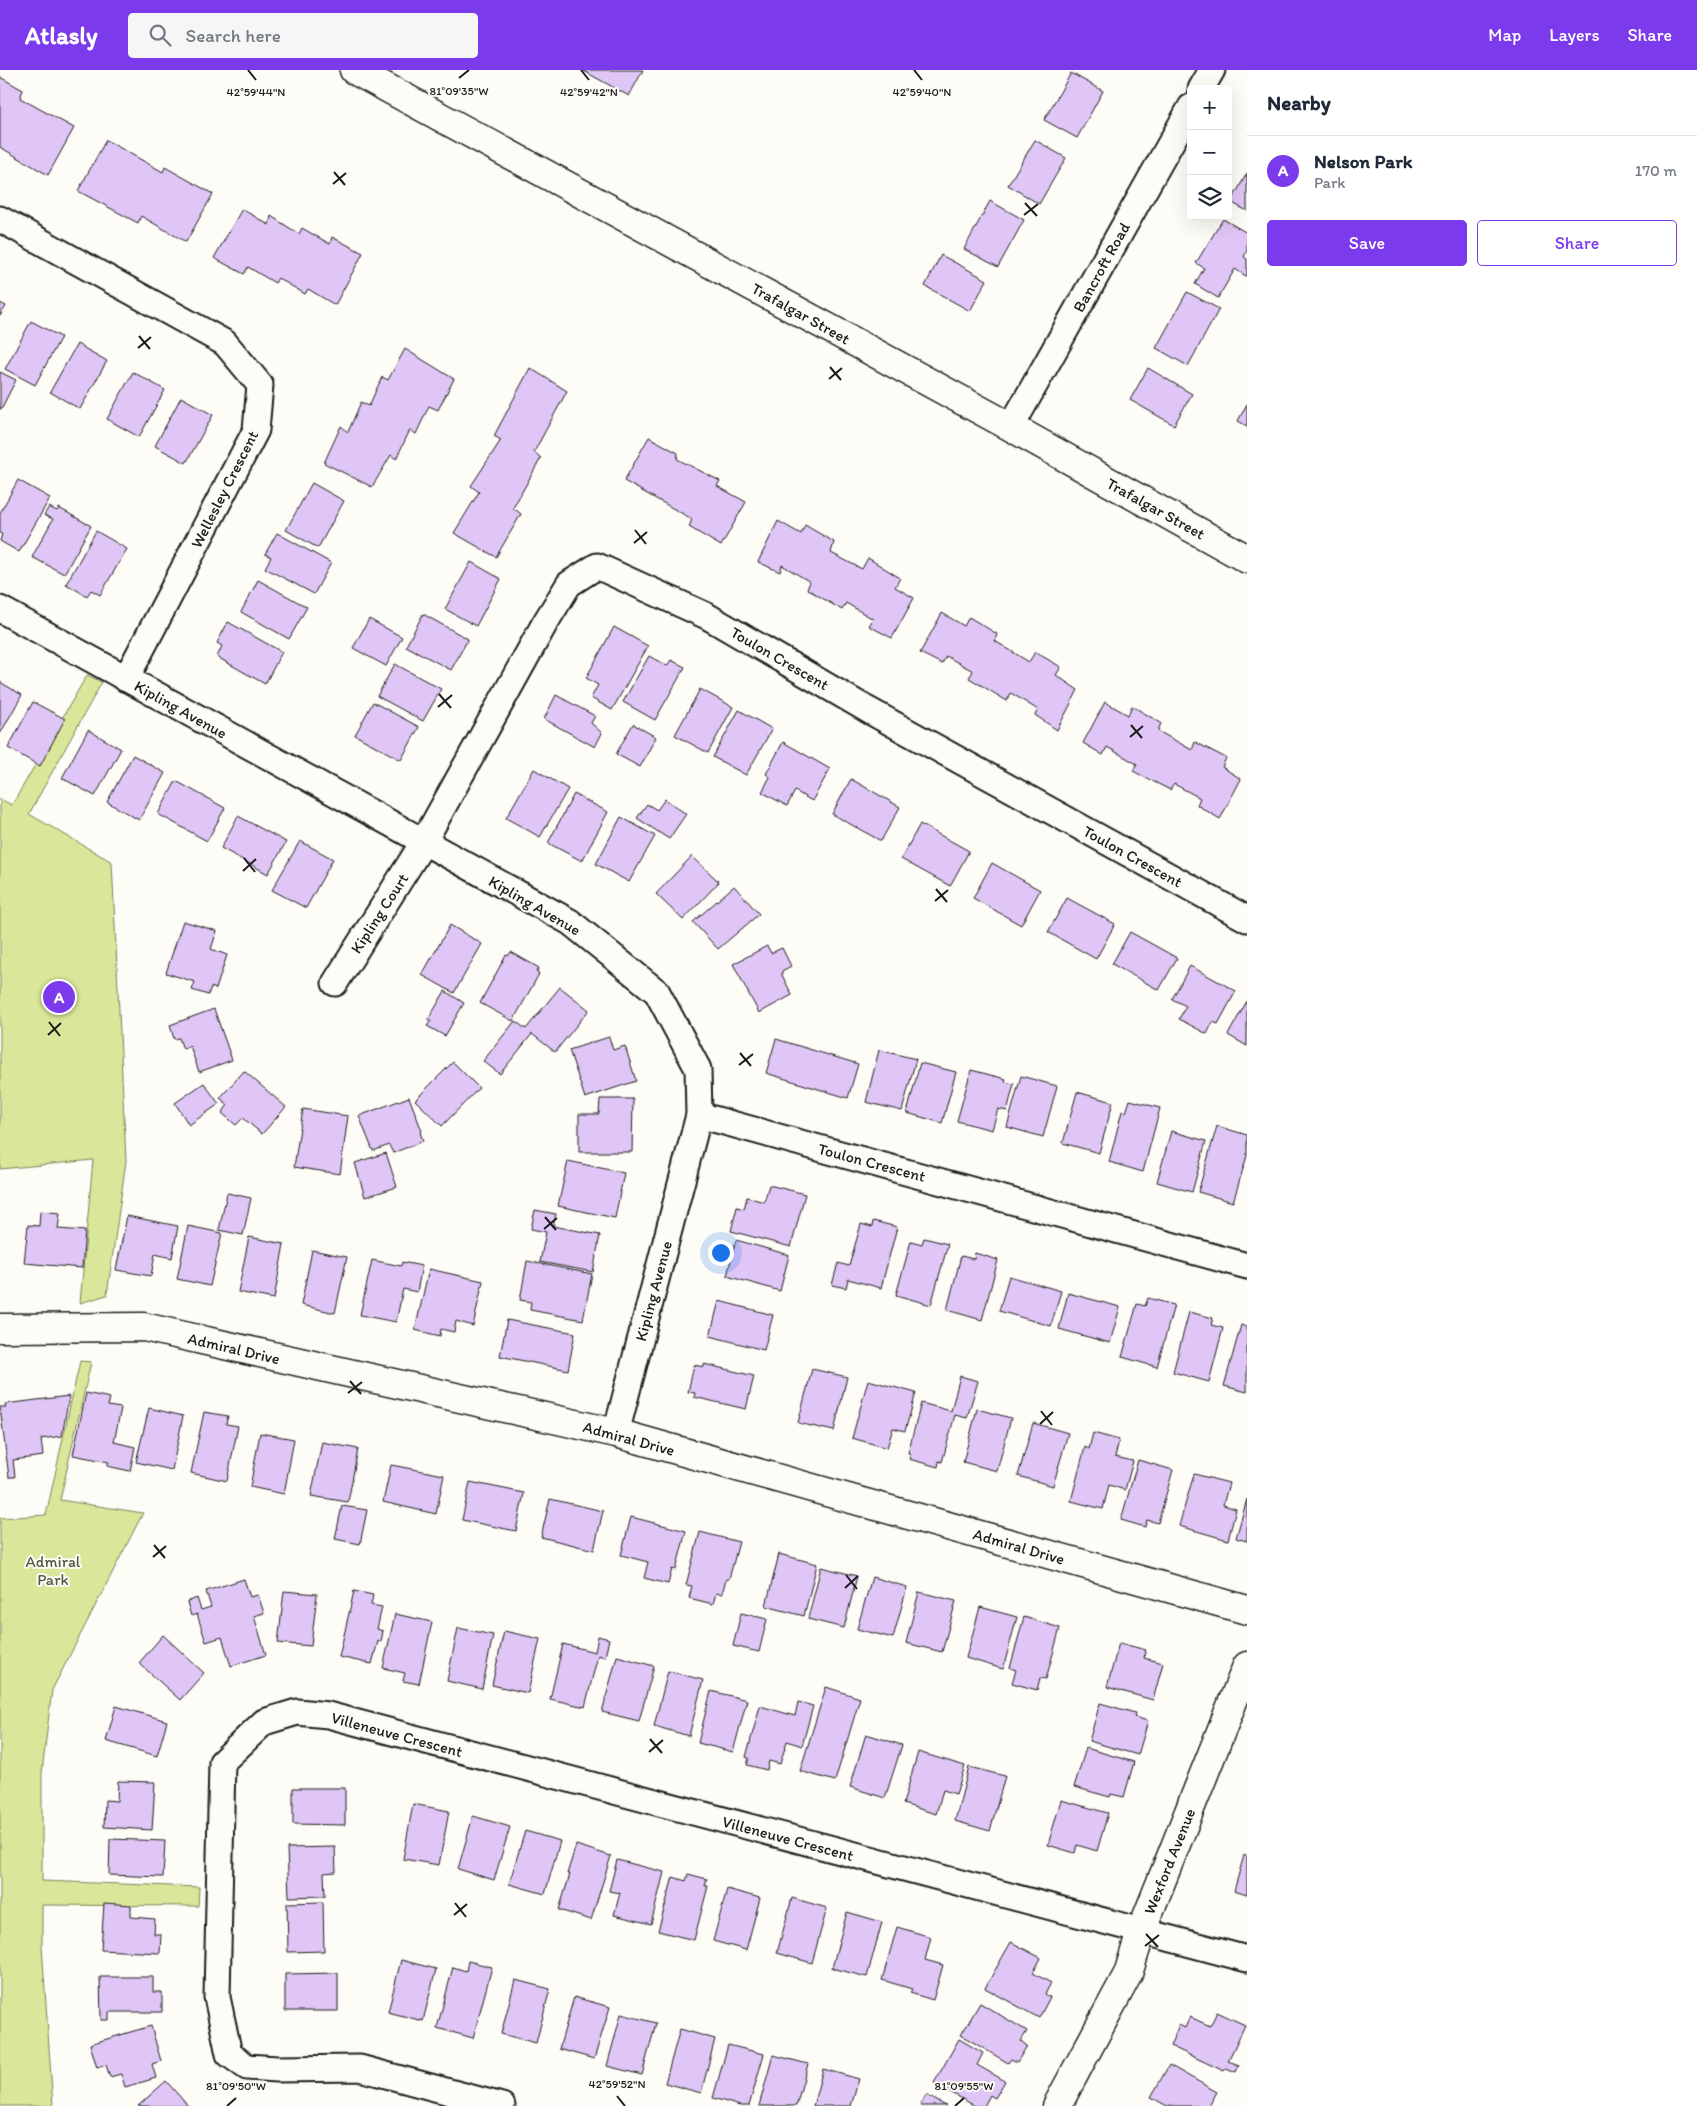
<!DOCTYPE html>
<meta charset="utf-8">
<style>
:root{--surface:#fff;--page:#f6f6f7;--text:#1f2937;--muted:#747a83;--line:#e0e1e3;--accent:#7c3aed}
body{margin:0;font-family:Itim,sans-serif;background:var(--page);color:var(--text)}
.controls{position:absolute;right:15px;top:15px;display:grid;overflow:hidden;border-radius:5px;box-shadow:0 5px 20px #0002}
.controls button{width:45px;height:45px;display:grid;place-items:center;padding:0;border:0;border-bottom:1px solid var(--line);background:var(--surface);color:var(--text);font:25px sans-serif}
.you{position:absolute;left:720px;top:1182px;width:18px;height:18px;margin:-12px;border:4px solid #fff;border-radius:50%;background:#1a73e8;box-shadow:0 0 0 8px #1a73e833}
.badge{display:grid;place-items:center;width:32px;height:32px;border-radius:50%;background:var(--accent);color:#fff;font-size:16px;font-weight:700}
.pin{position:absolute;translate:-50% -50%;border:2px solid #fff;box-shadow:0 1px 5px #0006}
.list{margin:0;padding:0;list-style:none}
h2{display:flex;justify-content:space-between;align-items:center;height:65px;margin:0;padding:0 20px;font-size:21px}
h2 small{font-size:16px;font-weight:400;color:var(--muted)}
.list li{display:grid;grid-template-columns:32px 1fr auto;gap:15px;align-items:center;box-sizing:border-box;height:70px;padding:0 20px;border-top:1px solid var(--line)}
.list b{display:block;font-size:19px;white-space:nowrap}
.list p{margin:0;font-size:16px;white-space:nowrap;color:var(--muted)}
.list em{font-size:16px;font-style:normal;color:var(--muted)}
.actions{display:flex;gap:10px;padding:15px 20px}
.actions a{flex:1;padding:11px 0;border:1px solid var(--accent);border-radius:5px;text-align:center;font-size:18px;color:var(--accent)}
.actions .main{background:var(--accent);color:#fff}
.icon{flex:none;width:28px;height:28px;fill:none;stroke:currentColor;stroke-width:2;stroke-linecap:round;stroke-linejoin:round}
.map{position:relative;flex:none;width:1247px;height:2036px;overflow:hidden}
header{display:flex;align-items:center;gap:30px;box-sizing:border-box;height:70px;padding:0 25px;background:var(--accent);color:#fff}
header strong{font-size:24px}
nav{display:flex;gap:28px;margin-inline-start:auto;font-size:18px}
.search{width:350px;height:45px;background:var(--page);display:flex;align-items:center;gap:12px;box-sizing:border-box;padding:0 18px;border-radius:5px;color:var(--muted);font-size:19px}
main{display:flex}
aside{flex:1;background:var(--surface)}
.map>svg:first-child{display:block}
</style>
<header>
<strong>Atlasly</strong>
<div class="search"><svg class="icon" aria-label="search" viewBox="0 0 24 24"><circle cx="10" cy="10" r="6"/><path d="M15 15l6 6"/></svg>Search here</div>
<nav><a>Map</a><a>Layers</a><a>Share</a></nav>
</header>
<main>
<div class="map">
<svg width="1247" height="2036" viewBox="0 0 1247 2036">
<rect width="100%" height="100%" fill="#fdfcf7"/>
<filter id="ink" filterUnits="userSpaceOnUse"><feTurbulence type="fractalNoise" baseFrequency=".02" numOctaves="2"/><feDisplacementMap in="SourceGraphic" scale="10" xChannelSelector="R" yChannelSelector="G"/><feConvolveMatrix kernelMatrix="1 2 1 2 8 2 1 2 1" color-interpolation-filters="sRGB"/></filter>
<g filter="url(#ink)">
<!-- green -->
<path fill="#dae699" stroke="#7b815a" d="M87,605L102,612L29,744L112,792L126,1091L107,1225L80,1233L93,1090L0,1099V729L12,735Z
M80,1291L91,1292L60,1430L143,1443L52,1620L42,1702V1811L199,1817L198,1836L42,1835V1876L53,2036H0V1448L46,1445Z"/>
<!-- building -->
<path fill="#e0c6f6" stroke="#1c1c1c" d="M582,0H643L629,26Z
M1071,3L1103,21L1077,68L1044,50Z
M0,7L23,20L20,28L74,58L48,105L0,77Z
M106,70L163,102L165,97L213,124L186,172L141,146L138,153L78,121Z
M1035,70L1066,88L1039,134L1008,115Z
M1247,103V141L1231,132Z
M990,131L1024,150L998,197L964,179Z
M242,139L269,155L271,146L299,164L302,158L330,174L332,167L363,183L335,235L308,219L305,224L278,208L275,213L248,197L244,204L214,188Z
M1223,149L1247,163V181L1244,187L1247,189V205L1246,206L1235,199L1218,228L1195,214L1204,198L1196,193Z
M941,185L987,210L970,241L925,216Z
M1187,222L1219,239L1188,296L1156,278Z
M0,233L6,236L0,246Z
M31,251L61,267L35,315L5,299Z
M77,274L107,291L80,339L50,322Z
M405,279L454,309L438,340L429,336L416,364L410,360L396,389L391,385L372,417L324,393L341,356L348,362L361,332L369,336L382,307L388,310Z
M530,298L567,321L534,382L541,388L513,438L521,444L496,487L454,463L479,422L471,416L501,370L494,366Z
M1148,298L1192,324L1174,355L1130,330Z
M0,302L16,310L1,339H0Z
M133,302L165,320L139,367L107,349Z
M181,327L213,345L186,393L155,376Z
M1247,334V356L1238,351Z
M649,367L678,383L677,389L720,411L717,416L746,432L721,476L689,457L692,449L624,411Z
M18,410L50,428L19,482L0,471L2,464L0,463V443Z
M312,413L344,431L318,478L286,460Z
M49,437L57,441L59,438L91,456L64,504L32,487L53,449L44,445Z
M778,451L801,464L805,455L834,472L831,483L862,499L868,488L900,508L895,517L914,528L892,568L869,556L873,549L846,533L842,540L807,519L810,512L782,495L780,502L758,492Z
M96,461L127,479L100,525L91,520L87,526L66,514Z
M277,463L331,493L314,524L265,498L271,487L265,484Z
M471,492L501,509L476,556L445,539Z
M258,510L307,537L289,569L241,542Z
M942,543L964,556L969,547L997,564L995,571L1029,592L1035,582L1061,597L1056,605L1078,620L1057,660L1035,645L1038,640L1011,623L1007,631L969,608L973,601L946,586L942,594L920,583Z
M423,544L468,569L451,600L406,576Z
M369,549L402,567L386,596L353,578Z
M228,552L282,582L265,614L217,587L222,576L217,573Z
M614,557L648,576L612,640L591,628L598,615L586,608Z
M649,586L667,596L671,590L685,597L655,650L623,632Z
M395,594L441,619L423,651L377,626Z
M0,612L22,625L0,664Z
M700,619L733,637L708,683L675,665Z
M556,625L595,646L591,653L602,663L595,677L544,649Z
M33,632L65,649L40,696L8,678Z
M373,632L419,657L401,690L355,665Z
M1105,632L1128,645L1132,636L1161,653L1158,661L1192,680L1195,672L1226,688L1222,697L1241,709L1220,749L1197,735L1200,728L1174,714L1170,720L1133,701L1137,694L1107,677L1103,685L1083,673Z
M739,640L772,659L746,705L713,687Z
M633,654L656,667L640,697L616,684Z
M88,660L121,679L95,726L62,708Z
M783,672L830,699L812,731L795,721L787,736L762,722L770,707L766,704Z
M133,685L165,703L139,750L107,732Z
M534,699L568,719L540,767L506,748Z
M851,709L900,737L881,771L832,744Z
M176,711L225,738L207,771L158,744Z
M574,724L608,742L582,791L548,773Z
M665,729L686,744L669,769L637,748L647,734L657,740Z
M238,746L286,772L268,804L221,778Z
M621,747L655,766L629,812L596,794Z
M920,754L969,781L950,816L901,789Z
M300,771L333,789L306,838L272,820Z
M692,786L719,812L683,850L656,824Z
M992,793L1040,820L1021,855L973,828Z
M734,816L759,844L718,879L693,852Z
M1067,828L1115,854L1096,889L1048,862Z
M183,851L217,861L211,879L227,885L216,919L211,917L208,925L192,920L195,912L166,903Z
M450,855L482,874L454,923L422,905Z
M1130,862L1177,888L1159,920L1112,894Z
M767,876L771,883L782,878L791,896L782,901V905L792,925L759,943L733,894Z
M511,882L539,898L536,902L539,904L513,951L480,933L506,885L508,886Z
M1190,896L1236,921L1218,954L1213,952L1207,964L1179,949L1186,936L1172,929Z
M560,917L589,940L555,982L532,964L500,1004L483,991L515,951L526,959Z
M445,921L464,933L445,966L427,956L431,951L428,950Z
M1247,931V976L1228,965Z
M214,939L232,990L199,1002L190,976L183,979L179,968L174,969L170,955Z
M609,967L613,980L625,976L636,1011L585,1028L569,980Z
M776,969L858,994L848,1028L766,1003Z
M879,980L916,989L902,1041L866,1032Z
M453,992L479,1018L442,1056L415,1030Z
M920,993L956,1002L942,1053L907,1043Z
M971,1000L1006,1009L1005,1012L1014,1014L1007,1041L998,1039L992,1060L957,1051Z
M244,1001L286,1037L262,1064L243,1048L236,1055L222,1043L228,1035L220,1028Z
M1021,1006L1057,1016L1043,1067L1007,1057Z
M204,1013L219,1034L189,1055L175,1033Z
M1077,1022L1113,1032L1099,1083L1063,1073Z
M409,1027L422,1061L420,1062L423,1071L393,1083L389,1075L373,1081L359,1046Z
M600,1029H633L632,1082H579V1044H599Z
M1130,1030L1160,1038L1143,1102L1109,1092L1122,1041L1126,1042Z
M303,1039L348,1046L340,1104L294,1097Z
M1217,1056L1247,1065V1086L1233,1132L1198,1122Z
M1171,1061L1206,1071L1192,1122L1157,1112Z
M386,1083L397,1117L365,1127L355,1093Z
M568,1091L624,1103L615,1148L558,1136Z
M769,1115L805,1124L791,1177L731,1161L737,1137L744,1139L747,1127L764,1132Z
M227,1123L251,1128L243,1165L219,1160Z
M535,1140L556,1144L553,1156L600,1165L593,1202L540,1192L546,1162L531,1159Z
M40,1141L60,1143L58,1159L85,1161L82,1198L24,1193L28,1155L39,1156Z
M127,1146L178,1156L172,1188L155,1184L151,1206L116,1200Z
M873,1151L897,1157L881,1218L848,1209L846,1218L832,1215L838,1193L849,1196L861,1154L872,1157Z
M188,1156L222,1163L210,1216L177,1209Z
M249,1167L284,1174L274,1229L238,1222Z
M924,1168L948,1174L931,1235L896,1225L911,1171L922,1174Z
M736,1170L789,1185L780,1221L727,1206Z
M312,1180L347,1187L335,1243L301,1235Z
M975,1183L998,1190L982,1250L947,1240L961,1186L974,1189Z
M372,1190L401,1196L402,1192L422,1196L417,1222L403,1219L396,1252L360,1245Z
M527,1191L592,1204L583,1250L530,1240L531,1232L520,1230Z
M429,1199L483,1211L473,1256L456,1251L454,1262L441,1259L440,1266L415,1260Z
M1009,1206L1061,1221L1051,1256L999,1241Z
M1068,1223L1120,1237L1110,1273L1059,1259Z
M1148,1228L1174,1235L1157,1297L1122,1287L1137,1234L1145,1236Z
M719,1231L773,1245L764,1280L710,1266Z
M1189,1242L1213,1248L1211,1255L1223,1258L1209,1312L1173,1302Z
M507,1250L575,1263L568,1300L500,1286Z
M1241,1255L1247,1257V1322L1224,1316Z
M704,1294L754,1306L746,1339L694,1327L695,1323L688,1322L694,1295L704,1297Z
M812,1299L847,1307L834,1361L798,1353Z
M960,1306L978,1311L967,1348L955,1345L942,1392L939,1391L938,1397L909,1389L911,1384L908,1383L921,1333L951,1341Z
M868,1310L916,1323L905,1361L893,1358L887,1378L852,1368Z
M86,1323L110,1328L108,1336L121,1338L114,1372L135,1377L130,1401L107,1396L109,1392L73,1385Z
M69,1326L62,1366L41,1369L43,1386L13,1390L15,1407H9L0,1337H6L5,1334Z
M149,1338L183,1346L172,1400L136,1392Z
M977,1339L1011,1348L997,1401L963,1392Z
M204,1342L228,1346L226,1354L238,1356L227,1411L191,1403Z
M1033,1353L1068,1363L1053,1416L1018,1406Z
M260,1363L294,1369L284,1424L250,1417Z
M1093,1363L1119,1370L1115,1387L1133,1391L1125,1420L1109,1415L1103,1439L1071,1431L1085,1377L1089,1379Z
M322,1372L358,1379L348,1432L311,1426Z
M1138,1390L1173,1400L1158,1453L1147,1450L1145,1457L1121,1450Z
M391,1395L444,1405L436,1444L383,1432Z
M1194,1404L1229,1413L1223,1435L1236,1439L1228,1470L1179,1456Z
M470,1412L524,1423L516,1461L462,1450Z
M550,1429L603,1441L594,1480L541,1467Z
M1247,1429V1471L1236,1468Z
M342,1436L367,1440L360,1474L335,1469Z
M631,1447L686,1461L676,1500L672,1499L668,1514L644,1508L648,1492L621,1485Z
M700,1462L739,1472L729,1509H726L722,1524L716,1523L713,1534L689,1528L692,1516L686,1515Z
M779,1484L817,1494L804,1546L766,1536Z
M821,1497L857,1506L844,1558L808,1549Z
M872,1507L907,1517L893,1568L857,1559Z
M244,1509L250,1527L258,1525L264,1543L254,1546L266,1585L231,1596L222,1567L206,1572L197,1544L191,1546L187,1532L197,1528L201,1540L211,1537L206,1521Z
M284,1521L317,1524L311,1576L278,1573Z
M354,1521L373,1525L371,1535L382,1537L377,1559L383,1561L381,1572L378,1571L372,1594L339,1587Z
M919,1522L956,1531L942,1582L906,1573Z
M980,1537L1017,1547L1003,1599L966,1588Z
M741,1543L767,1549L759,1582L733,1576Z
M395,1544L432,1552L419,1614L403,1611L405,1603L383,1598Z
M1024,1547L1060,1558L1046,1609L1040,1608L1037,1620L1012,1613L1016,1600L1010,1598Z
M458,1558L493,1565L482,1619L447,1611Z
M504,1561L540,1569L528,1623L492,1615Z
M163,1565L204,1603L180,1630L139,1593Z
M598,1566L609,1569L605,1587L598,1585L585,1637L550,1629L563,1574L595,1582Z
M1119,1573L1146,1580L1144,1588L1163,1593L1153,1630L1107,1617Z
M617,1586L654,1596L639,1651L602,1642Z
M668,1601L703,1610L689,1666L654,1656Z
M826,1617L860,1628L835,1711L800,1701Z
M711,1621L747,1630L733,1682L698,1673Z
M798,1632L813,1636L802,1676L787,1671L780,1694L769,1691L767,1700L747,1695L749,1688L746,1687L760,1636L795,1646Z
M1100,1633L1135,1643L1134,1647L1148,1651L1138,1685L1089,1671Z
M116,1636L167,1651L157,1686L106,1671Z
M866,1664L902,1675L885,1728L850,1717Z
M1086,1678L1134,1692L1124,1727L1111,1724L1110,1727L1074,1717Z
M918,1682L965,1696L956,1724L943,1720L936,1744L903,1734Z
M969,1697L1005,1706L990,1761L955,1751Z
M118,1711L155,1712L152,1760L104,1757L105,1730L117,1731Z
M293,1718H345V1755L293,1754Z
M1061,1730L1108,1743L1097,1781L1077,1775L1075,1783L1048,1775Z
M413,1734L449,1741L439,1795L403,1789Z
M473,1746L510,1757L494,1810L458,1799Z
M525,1761L560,1771L545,1824L509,1814Z
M110,1769L165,1771L163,1807L109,1805Z
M576,1775L611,1786L591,1850L559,1840L570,1804H567Z
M335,1777L336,1802L324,1803L325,1826L289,1827L287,1778Z
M1244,1785L1247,1786V1825L1234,1821Z
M617,1790L664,1802L651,1854L614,1845L620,1823L609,1821Z
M688,1804L707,1809L705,1816H708L694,1870L658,1861L673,1807L686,1811Z
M727,1819L760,1828L746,1880L713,1871Z
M792,1828L827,1838L812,1893L777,1883Z
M323,1832L324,1881L288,1882L287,1833Z
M104,1833L131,1835V1847L155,1849L154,1864H161L160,1883L101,1880Z
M847,1842L882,1852L867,1907L832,1898Z
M897,1857L931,1867L925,1890L943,1895L933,1930L910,1923L912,1919L882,1910Z
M1011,1872L1041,1888L1033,1903L1051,1913L1045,1924L1050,1927L1039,1948L985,1918Z
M401,1890L436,1899L423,1951L388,1942Z
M468,1891L492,1897L473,1968L437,1958L453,1897L466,1901Z
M338,1903V1941H285V1904Z
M100,1907H153V1922H162V1942H109V1950H101Z
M515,1910L550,1919L536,1973L501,1964Z
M574,1927L610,1937L594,1989L559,1979Z
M980,1933L1027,1961L1021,1971L1027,1976L1017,1992L1011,1989L1008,1993L961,1965Z
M1217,1942L1245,1955L1228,1991L1239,1995L1236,2002L1226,1998L1224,2001L1170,1976L1179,1955L1185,1958L1190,1947L1210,1956Z
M621,1944L656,1953L642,2005L607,1996Z
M151,1956L161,1991L152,1994L156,2008L125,2017L121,2004L110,2007L106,1995L97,1998L90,1974Z
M680,1959L715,1969L701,2023L665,2013Z
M959,1969L983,1983L977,1995L1005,2011L995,2028L990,2025L984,2036H975L934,2013Z
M728,1975L764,1984L749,2036H740L713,2028Z
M773,1985L808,1994L796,2036H759Z
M1169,1995L1217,2022L1209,2036H1167L1151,2027Z
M823,1999L859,2009L851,2036H813Z
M166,2011L188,2036H138Z
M926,2025L946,2036H920Z"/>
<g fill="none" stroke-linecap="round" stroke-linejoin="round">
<defs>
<path id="minor" d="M1201,19L1212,0
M0,149L225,273L260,315L256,360L126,609
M1011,357L1191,37
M0,539L570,852L657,922L698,999L699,1045L616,1363
M335,913L423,773L545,553L569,514L597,496L707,546L868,640L1247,849
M699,1045L1247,1196
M502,2036L360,1998L277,1999L247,1997L229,1984L217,1927L222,1692L264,1652L297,1642L328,1645L1247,1889"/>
<path id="tertiary" d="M0,1258L144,1257L616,1363L1247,1540
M1057,2036L1128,1904L1141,1862L1247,1596"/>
<path id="secondary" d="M354,0L1011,357L1247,489"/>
</defs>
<!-- minor casing -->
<use href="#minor" stroke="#1c1c1c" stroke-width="29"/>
<!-- tertiary casing -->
<use href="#tertiary" stroke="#1c1c1c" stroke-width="31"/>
<!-- secondary casing -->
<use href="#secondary" stroke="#1c1c1c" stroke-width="31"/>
<!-- minor -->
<use href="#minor" stroke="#fdfcf7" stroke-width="25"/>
<!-- tertiary -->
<use href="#tertiary" stroke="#fdfcf7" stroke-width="28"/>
<!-- secondary -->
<use href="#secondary" stroke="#fdfcf7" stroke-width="28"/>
</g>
</g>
<!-- ticks -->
<path fill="none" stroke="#1c1c1c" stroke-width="2" d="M248,0L256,10M581,0L589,10M914,0L922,10M459,8L469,0M334,102L345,115M333,114L346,103M1025,133L1037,146M1024,145L1038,134M139,266L150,279M138,278L151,267M830,297L841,310M829,309L842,298M635,460L646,474M634,473L647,462M439,624L451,638M438,637L452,625M1131,655L1142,668M1130,667L1143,656M244,788L255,802M243,801L256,789M936,819L947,832M935,831L948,820M49,952L60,966M48,965L61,953M740,983L751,996M739,995L753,984M545,1147L556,1160M544,1159L557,1148M350,1311L361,1324M348,1323L362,1312M1041,1341L1052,1355M1040,1354L1053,1342M154,1475L165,1488M153,1487L166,1476M846,1505L857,1519M845,1518L858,1506M650,1669L662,1683M649,1682L663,1670M455,1833L466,1847M454,1845L467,1834M1146,1864L1158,1877M1145,1876L1159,1865M617,2026L625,2036M227,2036L236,2028M955,2036L964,2028"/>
<g text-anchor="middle" stroke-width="4" stroke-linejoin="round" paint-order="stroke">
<!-- street labels -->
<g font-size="16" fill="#1c1c1c" stroke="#fdfcf7">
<text transform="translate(1101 197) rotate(-61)" y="6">Bancroft Road</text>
<text transform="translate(801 243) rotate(29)" y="6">Trafalgar Street</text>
<text transform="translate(224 419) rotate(-63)" y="6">Wellesley Crescent</text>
<text transform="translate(1156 438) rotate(29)" y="6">Trafalgar Street</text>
<text transform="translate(780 588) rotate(30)" y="6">Toulon Crescent</text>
<text transform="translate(181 639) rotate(29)" y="6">Kipling Avenue</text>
<text transform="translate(1133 786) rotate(29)" y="6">Toulon Crescent</text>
<text transform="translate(535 835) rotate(30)" y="6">Kipling Avenue</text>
<text transform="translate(379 843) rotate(-57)" y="6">Kipling Court</text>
<text transform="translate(872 1092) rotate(15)" y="6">Toulon Crescent</text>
<text transform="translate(653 1221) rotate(-75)" y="6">Kipling Avenue</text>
<text transform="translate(234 1278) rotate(13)" y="6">Admiral Drive</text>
<text transform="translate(629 1368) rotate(15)" y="6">Admiral Drive</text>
<text transform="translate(1019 1476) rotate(16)" y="6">Admiral Drive</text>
<text transform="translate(397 1664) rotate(15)" y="6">Villeneuve Crescent</text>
<text transform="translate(788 1768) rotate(15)" y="6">Villeneuve Crescent</text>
<text transform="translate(1169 1791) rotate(-68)" y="6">Wexford Avenue</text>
</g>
<!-- park labels -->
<g font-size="16" fill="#555942" stroke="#fdfcf7">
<text x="53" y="1497">Admiral<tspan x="53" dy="18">Park</tspan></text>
</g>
</g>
<g font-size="12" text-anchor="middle" fill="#1c1c1c" stroke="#fdfcf7" stroke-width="4" stroke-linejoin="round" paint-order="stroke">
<text x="459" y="25">81°09'35"W</text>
<text x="256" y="26">42°59'44"N</text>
<text x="589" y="26">42°59'42"N</text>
<text x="922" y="26">42°59'40"N</text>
<text x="617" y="2018">42°59'52"N</text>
<text x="236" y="2020">81°09'50"W</text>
<text x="964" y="2020">81°09'55"W</text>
</g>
</svg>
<div class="controls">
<button>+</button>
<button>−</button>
<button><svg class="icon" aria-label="layers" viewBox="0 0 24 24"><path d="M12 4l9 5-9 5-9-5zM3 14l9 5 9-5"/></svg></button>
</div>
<div class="you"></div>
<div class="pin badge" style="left:59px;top:927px">A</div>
</div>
<aside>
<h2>Nearby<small></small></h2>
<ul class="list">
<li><span class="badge">A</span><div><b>Nelson Park</b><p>Park</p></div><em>170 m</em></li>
</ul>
<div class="actions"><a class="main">Save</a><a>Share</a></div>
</aside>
</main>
